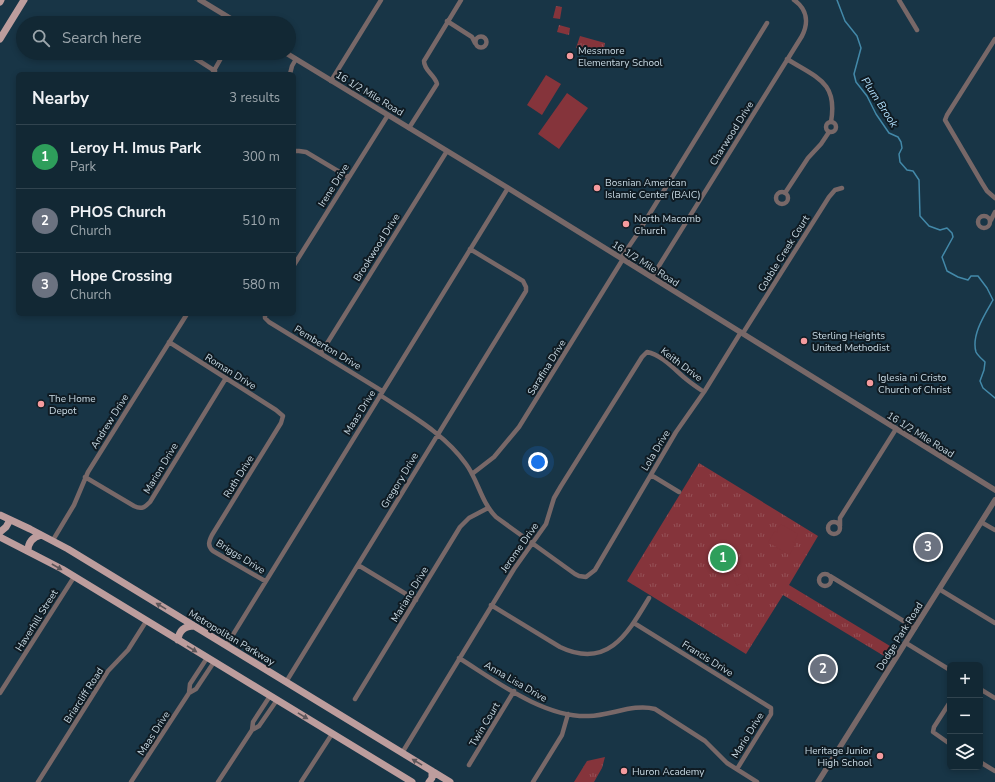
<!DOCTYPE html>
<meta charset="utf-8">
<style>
:root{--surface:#122834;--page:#1b303c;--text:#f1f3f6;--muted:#9ca6ac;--line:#31444f;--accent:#f59b9e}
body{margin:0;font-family:"Nunito Sans",sans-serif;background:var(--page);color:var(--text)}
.controls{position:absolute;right:12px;bottom:12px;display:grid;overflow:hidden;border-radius:6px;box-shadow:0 2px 6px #0003}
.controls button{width:36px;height:36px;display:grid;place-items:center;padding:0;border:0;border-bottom:1px solid var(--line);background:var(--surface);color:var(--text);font:20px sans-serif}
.you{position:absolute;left:538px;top:462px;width:14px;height:14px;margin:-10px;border:3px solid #fff;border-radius:50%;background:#1a73e8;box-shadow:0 0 0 6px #1a73e833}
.badge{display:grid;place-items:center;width:26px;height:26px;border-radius:50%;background:var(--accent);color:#fff;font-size:13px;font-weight:700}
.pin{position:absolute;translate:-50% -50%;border:2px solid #fff;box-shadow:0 1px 4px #0006}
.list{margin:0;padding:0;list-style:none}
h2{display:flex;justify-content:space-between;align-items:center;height:52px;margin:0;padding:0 16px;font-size:17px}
h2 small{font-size:13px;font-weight:400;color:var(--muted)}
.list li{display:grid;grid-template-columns:26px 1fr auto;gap:12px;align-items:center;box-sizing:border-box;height:64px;padding:0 16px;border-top:1px solid var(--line)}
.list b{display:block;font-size:15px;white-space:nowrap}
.list p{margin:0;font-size:13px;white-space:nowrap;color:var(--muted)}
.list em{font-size:13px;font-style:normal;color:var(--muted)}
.icon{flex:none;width:22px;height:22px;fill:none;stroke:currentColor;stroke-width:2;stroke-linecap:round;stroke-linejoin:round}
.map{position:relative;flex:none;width:995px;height:782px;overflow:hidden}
.search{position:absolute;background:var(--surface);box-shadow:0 2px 6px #0003;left:16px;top:16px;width:280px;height:44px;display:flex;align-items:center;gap:10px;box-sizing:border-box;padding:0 14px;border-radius:22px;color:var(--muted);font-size:15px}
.panel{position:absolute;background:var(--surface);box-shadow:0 2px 6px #0003;left:16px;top:72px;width:280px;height:244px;border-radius:6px}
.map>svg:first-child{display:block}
</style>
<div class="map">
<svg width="995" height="782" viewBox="0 0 995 782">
<defs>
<pattern id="park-tufts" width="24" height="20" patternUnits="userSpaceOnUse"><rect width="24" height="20" fill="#85343b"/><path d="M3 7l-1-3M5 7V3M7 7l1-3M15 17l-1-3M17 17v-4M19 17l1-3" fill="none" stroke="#955157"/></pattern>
</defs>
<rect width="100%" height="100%" fill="#183546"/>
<!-- park -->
<path fill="url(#park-tufts)" d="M556,6L562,7L560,19L553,18Z
M559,25L570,28L569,35L557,32Z
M580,36L605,43L603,53L584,48L583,49L576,48Z
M699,463L818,536L789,585L890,646L884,656L783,595L746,654L627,581Z
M605,757L602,768L594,782H574L587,761Z"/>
<!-- pitch -->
<path fill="#85343b" d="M546,75L561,84L542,115L527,105Z
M567,93L588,108L559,149L538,134Z
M781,524L798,534L795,541H792L796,544L789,555L768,542L775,531L778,533L777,529Z
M746,573L749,579L737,586L734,579Z"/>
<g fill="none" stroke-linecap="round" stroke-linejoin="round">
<!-- stream -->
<path stroke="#4389a9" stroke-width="1.5" d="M837,0L845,21L857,36L861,48L854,74L856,82L867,96L876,114L889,133L898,137L901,142L902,148L899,154L900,162L907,170L913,171L919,180L920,216L929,226L940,230L947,228L952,233L953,237L942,257L947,271L958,277L968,280L971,276H978L987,288L993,300C985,314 971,335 976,352C978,356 982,359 985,362L984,370L980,381L983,388L995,398"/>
<!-- minor -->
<path stroke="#786868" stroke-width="4.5" d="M899,0L917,30
M447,21L472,37L475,43
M475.5 42a5.5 5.5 0 1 1 11 0a5.5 5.5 0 1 1-11 0Z
M995,39L947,115L945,120L982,183L987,191L995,198
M187,53L215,71
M787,59C817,78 838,82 831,122
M212,74L224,53
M290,74L292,66L296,59
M331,81L381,0
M826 127a5 5 0 1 1 10 0a5 5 0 1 1-10 0Z
M409,128L437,84C435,75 424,71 424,61L461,0
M294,151H299L306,152L348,177
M776 198a6 6 0 1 1 12 0a6 6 0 1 1-12 0Z
M785,193L808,158L821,144L829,132
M978 222a6 6 0 1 1 12 0a6 6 0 1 1-12 0Z
M991,220L995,212
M621,258L636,236L767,23
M294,265L388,115
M652,277L802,36C809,22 807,9 794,0
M265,314V318L269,322L382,391
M743,333L829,197L835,190L842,188
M169,342L276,410L283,416L281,423L212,535C209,541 207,546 213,551L265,581
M321,353L447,151
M380,395C410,415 444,433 466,464C478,480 481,502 496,517L575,574L579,576L586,577L595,570L676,432L704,392L741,332
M472,474L494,457L519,427L623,259
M651,475L679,492
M85,477L134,506C142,510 145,507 150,502L226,378
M828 528a6 6 0 1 1 12 0a6 6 0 1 1-12 0Z
M981,522L995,530
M840,526V518L896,429
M53,540L74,505L88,472L187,314
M358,565L416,600
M819 580a6 6 0 1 1 12 0a6 6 0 1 1-12 0Z
M830,576L915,628
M939,589L995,623
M491,605L560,647C608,670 628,633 649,598
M634,623L771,708V714L737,769
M906,643L950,670
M226,646L508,188
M459,658C496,681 544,718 589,716C610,716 634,703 655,709L705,741L727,763L757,782
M286,682L526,291V287L523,281L470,249
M980,689L995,698
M0,693L74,577
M189,693L190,684L207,658
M355,699L460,527L469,518L488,508
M950,702L934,727L933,732L950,744
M252,730L253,722L270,696
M402,753L514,569L546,524L554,498L561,486L642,357L647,352C662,355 675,370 686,379C692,384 698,388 704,392
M980,762L995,771
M469,765L514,691
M38,782L108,671L128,650L147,620
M131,782L189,693L196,689L214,662
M218,782L252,730L259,726L277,700
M301,782L332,734
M533,782L562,735L568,714"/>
<!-- tertiary -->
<path stroke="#786868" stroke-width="5.5" d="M200,0L238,23
M286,53L508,188L995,490
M818,782L995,500"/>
<!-- primary -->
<path stroke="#bd9d9d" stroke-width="7" d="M0,2L1,0
M0,39L24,0
M0,515L30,529L68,549L450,782
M0,532L6,527L10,520
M0,537L62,569L412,782
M28,551C28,542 33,537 41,535
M178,640C179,630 185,626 194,626
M429,782L432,778V771"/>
</g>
<!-- one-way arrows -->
<defs><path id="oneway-solid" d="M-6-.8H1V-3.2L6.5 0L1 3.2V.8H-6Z"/></defs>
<g fill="#5d565a">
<use href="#oneway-solid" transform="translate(57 567) rotate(30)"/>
<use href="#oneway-solid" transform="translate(161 606) rotate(-149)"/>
<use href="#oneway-solid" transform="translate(192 649) rotate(32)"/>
<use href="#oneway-solid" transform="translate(303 716) rotate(31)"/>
<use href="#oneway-solid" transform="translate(417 762) rotate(-149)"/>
</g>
<!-- markers -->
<g fill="#f59b9e" stroke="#0f1b23" stroke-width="1.5">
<circle cx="570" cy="56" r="4"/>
<circle cx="597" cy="188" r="4"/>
<circle cx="626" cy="224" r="4"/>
<circle cx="804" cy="341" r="4"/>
<circle cx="870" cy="383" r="4"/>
<circle cx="41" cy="404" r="4"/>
<circle cx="880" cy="756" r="4"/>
<circle cx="624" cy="771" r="4"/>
</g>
<g text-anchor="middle" stroke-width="4" stroke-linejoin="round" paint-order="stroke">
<!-- poi labels -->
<g font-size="10" fill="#c8d9e3" stroke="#0f1b23" text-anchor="start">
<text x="578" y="54">Messmore<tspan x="578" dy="12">Elementary School</tspan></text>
<text x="605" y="186">Bosnian American<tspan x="605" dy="12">Islamic Center (BAIC)</tspan></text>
<text x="634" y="222">North Macomb<tspan x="634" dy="12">Church</tspan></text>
<text x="812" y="339">Sterling Heights<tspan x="812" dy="12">United Methodist</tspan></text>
<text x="878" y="381">Iglesia ni Cristo<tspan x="878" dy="12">Church of Christ</tspan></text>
<text x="49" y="402">The Home<tspan x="49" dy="12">Depot</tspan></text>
<text x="872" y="754" text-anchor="end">Heritage Junior<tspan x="872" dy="12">High School</tspan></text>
<text x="632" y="775">Huron Academy</text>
</g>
<!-- street labels -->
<g font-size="10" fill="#c8d9e3" stroke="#0f1b23">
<text transform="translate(370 93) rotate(31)" y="4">16 1/2 Mile Road</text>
<text transform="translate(731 133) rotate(-58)" y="4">Charwood Drive</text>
<text transform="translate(333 185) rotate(-58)" y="4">Irene Drive</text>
<text transform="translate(376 247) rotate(-58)" y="4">Brookwood Drive</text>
<text transform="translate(783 253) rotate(-58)" y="4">Cobble Creek Court</text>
<text transform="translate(646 263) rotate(32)" y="4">16 1/2 Mile Road</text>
<text transform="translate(328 347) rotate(31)" y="4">Pemberton Drive</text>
<text transform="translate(682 364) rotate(37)" y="4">Keith Drive</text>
<text transform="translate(546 367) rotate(-58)" y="4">Sarafina Drive</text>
<text transform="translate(231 371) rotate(32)" y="4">Roman Drive</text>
<text transform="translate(359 412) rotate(-58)" y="4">Maas Drive</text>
<text transform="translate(109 421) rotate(-58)" y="4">Andrew Drive</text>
<text transform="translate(921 434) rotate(32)" y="4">16 1/2 Mile Road</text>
<text transform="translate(655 450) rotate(-59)" y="4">Lola Drive</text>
<text transform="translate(160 468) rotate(-59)" y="4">Marion Drive</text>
<text transform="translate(238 476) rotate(-58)" y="4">Ruth Drive</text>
<text transform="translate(399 480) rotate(-59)" y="4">Gregory Drive</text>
<text transform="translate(519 547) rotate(-55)" y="4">Jerome Drive</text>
<text transform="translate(241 556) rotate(32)" y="4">Briggs Drive</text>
<text transform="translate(409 594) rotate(-59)" y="4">Mariano Drive</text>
<text transform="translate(36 620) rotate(-58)" y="4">Haverhill Street</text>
<text transform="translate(899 636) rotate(-58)" y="4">Dodge Park Road</text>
<text transform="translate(232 637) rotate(31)" y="4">Metropolitan Parkway</text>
<text transform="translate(708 658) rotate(32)" y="4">Francis Drive</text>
<text transform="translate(516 681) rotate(30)" y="4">Anna Lisa Drive</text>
<text transform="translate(83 695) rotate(-57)" y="4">Briarcliff Road</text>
<text transform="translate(484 724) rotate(-59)" y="4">Twin Court</text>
<text transform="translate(153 733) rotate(-57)" y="4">Maas Drive</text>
<text transform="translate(747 735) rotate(-58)" y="4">Mario Drive</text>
</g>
<!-- water labels -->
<g font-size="11" font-style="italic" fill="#b0defb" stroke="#0f1b23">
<text transform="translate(880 102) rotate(57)" y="4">Plum Brook</text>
</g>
</g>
</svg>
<div class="controls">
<button>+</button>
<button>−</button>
<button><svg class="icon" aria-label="layers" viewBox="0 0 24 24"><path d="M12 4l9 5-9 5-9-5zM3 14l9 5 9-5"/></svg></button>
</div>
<div class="you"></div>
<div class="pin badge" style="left:723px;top:558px;background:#2e9e5b">1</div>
<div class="pin badge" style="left:823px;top:669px;background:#6b7280">2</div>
<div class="pin badge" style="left:928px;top:547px;background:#6b7280">3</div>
<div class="search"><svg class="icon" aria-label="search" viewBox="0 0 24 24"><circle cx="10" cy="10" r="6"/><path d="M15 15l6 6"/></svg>Search here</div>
<section class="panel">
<h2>Nearby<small>3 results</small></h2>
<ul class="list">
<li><span class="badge" style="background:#2e9e5b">1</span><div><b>Leroy H. Imus Park</b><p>Park</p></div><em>300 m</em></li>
<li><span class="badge" style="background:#6b7280">2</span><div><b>PHOS Church</b><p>Church</p></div><em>510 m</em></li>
<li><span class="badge" style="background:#6b7280">3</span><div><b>Hope Crossing</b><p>Church</p></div><em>580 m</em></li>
</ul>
</section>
</div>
